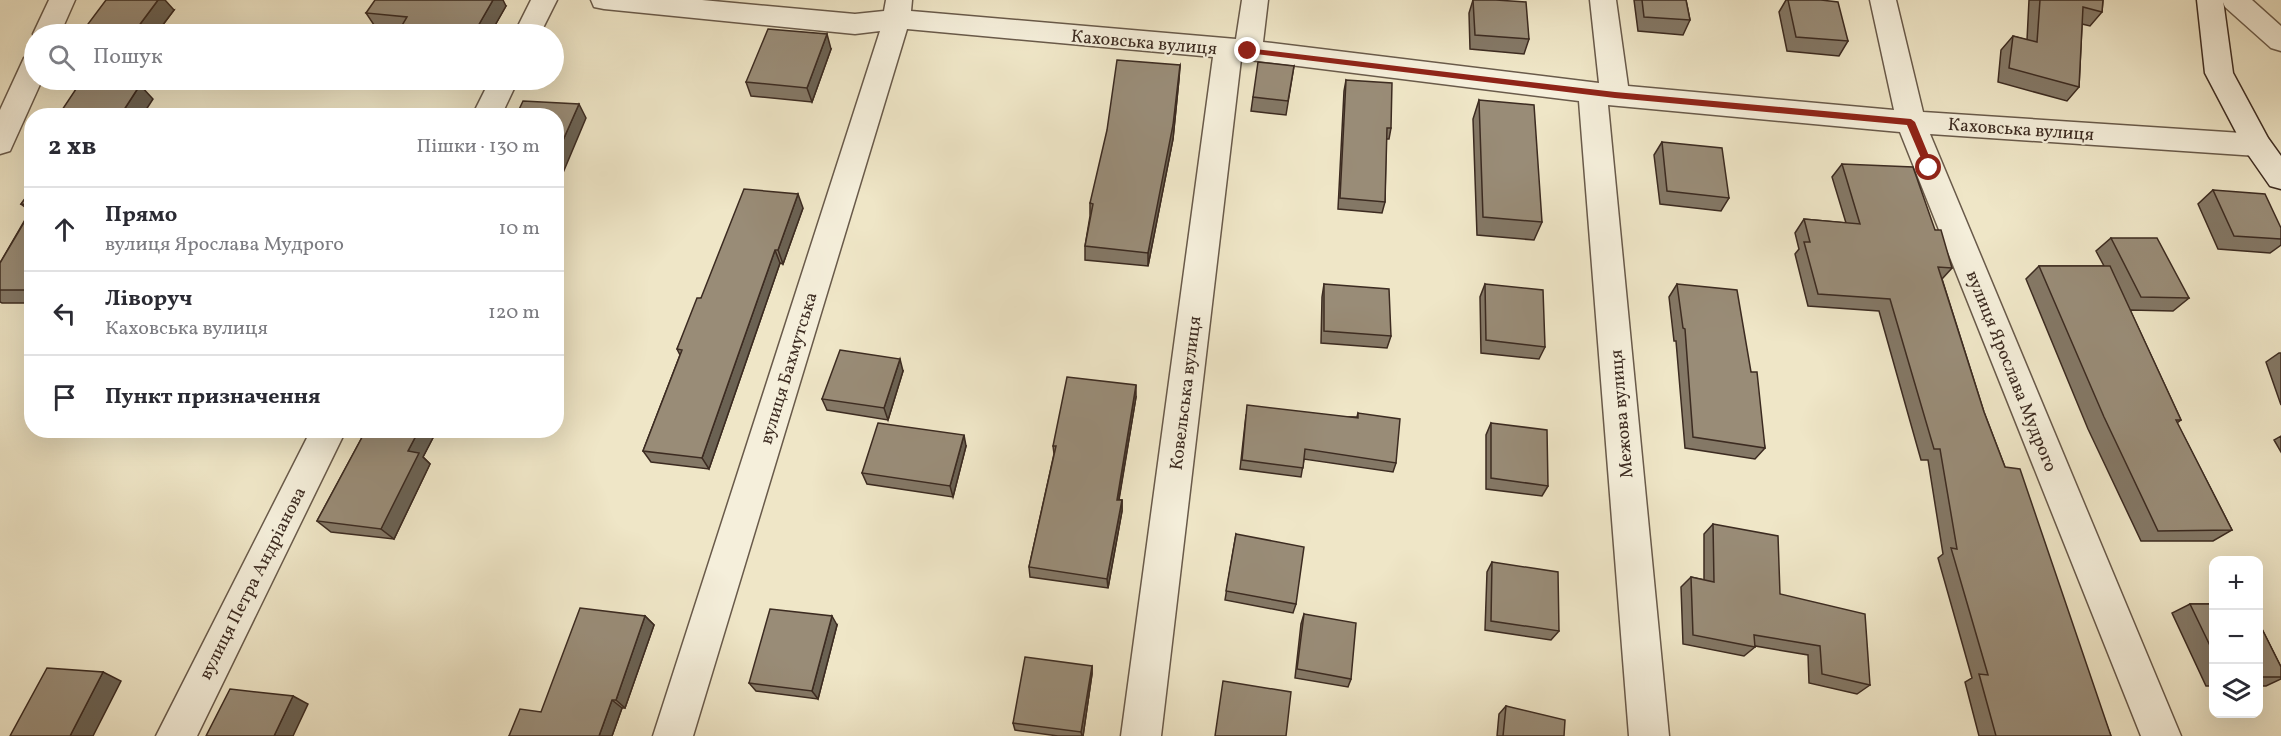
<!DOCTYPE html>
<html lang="uk">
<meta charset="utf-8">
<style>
:root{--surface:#fff;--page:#f7f7f7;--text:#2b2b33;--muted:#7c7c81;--line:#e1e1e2}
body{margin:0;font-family:Vollkorn,serif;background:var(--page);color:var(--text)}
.controls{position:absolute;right:18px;bottom:18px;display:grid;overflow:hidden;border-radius:12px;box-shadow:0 6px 24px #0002}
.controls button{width:54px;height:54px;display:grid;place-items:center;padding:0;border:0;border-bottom:2px solid var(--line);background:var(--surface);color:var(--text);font:30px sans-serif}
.stop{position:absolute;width:18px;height:18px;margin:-14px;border:4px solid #8f2418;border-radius:50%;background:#fff}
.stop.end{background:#8f2418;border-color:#fff;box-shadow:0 2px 6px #0008}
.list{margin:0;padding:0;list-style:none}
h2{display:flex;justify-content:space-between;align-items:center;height:78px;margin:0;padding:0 24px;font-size:26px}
h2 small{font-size:20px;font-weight:400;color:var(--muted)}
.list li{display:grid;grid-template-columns:39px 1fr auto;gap:18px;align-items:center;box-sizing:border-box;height:84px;padding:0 24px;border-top:2px solid var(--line)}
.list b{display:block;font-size:22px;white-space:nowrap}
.list p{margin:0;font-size:20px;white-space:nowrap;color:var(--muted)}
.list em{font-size:20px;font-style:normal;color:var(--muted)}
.icon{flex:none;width:33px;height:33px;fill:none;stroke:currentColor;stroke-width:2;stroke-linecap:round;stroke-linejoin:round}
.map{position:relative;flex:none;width:2281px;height:736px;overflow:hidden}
.search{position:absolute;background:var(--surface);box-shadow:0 6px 24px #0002;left:24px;top:24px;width:540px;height:66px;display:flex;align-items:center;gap:15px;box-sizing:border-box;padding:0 21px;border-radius:33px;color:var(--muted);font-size:22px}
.panel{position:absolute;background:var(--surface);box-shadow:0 6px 24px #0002;left:24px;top:108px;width:540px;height:330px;border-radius:24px}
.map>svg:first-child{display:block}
</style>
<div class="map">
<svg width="2281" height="736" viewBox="0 0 2281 736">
<rect width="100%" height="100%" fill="#efe6c7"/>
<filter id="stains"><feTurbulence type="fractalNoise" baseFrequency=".00333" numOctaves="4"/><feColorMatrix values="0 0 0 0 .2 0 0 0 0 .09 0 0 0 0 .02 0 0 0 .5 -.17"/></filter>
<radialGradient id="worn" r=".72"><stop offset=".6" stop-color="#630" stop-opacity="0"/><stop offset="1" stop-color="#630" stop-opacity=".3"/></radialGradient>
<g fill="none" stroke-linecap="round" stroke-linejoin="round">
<defs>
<path id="street" d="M49,0H75L60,34L34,36L33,34Z
M531,0H557L540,34H514Z
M591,0H702L855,14L884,11L886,0H912L911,11L1236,39L1242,0H1268L1263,42L1599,83L1590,0H1616L1628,86L1894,110L1870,0H1896L1923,112L2257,134L2267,137L2272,145L2267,153L2257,156L1930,134L2181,736H2141L1900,132L1608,105L1669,736H1629L1579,101L1241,59L1161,736H1121L1213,57L907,29L693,736H653L880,31L855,34L604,9L594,7Z
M2222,0H2252L2281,26V51L2271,48L2225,7Z
M34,55V80H42L10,151L0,154V110L24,58Z
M490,80H518L501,116H472Z
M311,430H346L197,736H156Z"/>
<path id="secondary" d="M2197,0H2223L2233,73L2268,138L2281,156V189L2270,186L2247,153L2205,73Z"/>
</defs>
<!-- street casing -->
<use href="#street" stroke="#695a4a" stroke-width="3"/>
<!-- secondary casing -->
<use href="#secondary" stroke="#3c2b21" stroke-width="3"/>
<!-- street -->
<use href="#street" fill="#f5efdb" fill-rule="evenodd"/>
<!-- secondary -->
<use href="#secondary" fill="#f5efdb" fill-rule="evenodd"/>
</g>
<!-- wall -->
<path fill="#847866" stroke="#3c2b21" stroke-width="1.5" d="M1473,0H1496L1529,39L1524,54L1470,49L1469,13Z
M1634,0H1686L1690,20L1683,35L1638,31Z
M1786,0H1821L1848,41L1839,56L1787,51L1779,12Z
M2029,0H2103L2102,12L2090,26L2082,24L2079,87L2067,101L1998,82L2001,50L2013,36L2027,40Z
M506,6L490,34H406L404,30L376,28L366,13Z
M174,10L156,34H91L85,28Z
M831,49L812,102L751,96L746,82Z
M1180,65L1179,79L1173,139L1148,266L1085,260V246L1090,216V203Z
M1294,66L1286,115L1251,111L1253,97Z
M1346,80L1391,128L1389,139H1386L1385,202L1382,213L1338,209L1344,91Z
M1479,100L1542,222L1534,240L1477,235L1473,119Z
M1662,142L1729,198L1721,211L1660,204L1654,155Z
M1842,164L1935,230L1952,268L1942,279L1984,412L2005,467L2111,736H1979L1965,682L1972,678L1938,558L1943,554L1928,460H1921L1879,311L1808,306L1795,254L1799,249L1795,233L1804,219L1846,223L1832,177Z
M32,189V303H2L0,302V263L30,211L21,204Z
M2213,190L2281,228V245L2270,253L2218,249L2198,204Z
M803,208L783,264L780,263L709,469L651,462L643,451L680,355L677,349L701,298Z
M2111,238L2189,298L2173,311L2130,310L2181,420L2177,423L2232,530L2213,541H2141L2088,429L2026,279L2039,266H2104L2096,251Z
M1324,284L1391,336L1387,348L1321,343L1322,297Z
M1485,284L1545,347L1539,359L1481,353L1480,297Z
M1677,284L1751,372L1765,448L1755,459L1685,448L1676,341H1674L1669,297Z
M2279,353H2281V405L2266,362Z
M903,371L888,420L827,410L822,399Z
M1136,397L1119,500H1122V511L1108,588L1030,577L1029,567L1054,454L1053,446Z
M1358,413L1396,463L1393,472L1304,459L1301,477L1240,469L1246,415L1357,417Z
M1491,423L1548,486L1542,496L1486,489V435Z
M366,430H437L423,457L430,464L394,539L331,532L317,521Z
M2281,436V452L2274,440Z
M966,446L953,497L867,484L862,473Z
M1713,524L1780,594L1870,685L1857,694L1809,683L1808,655L1755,646V647L1744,656L1683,644L1681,587L1691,577L1704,580V534Z
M1236,534L1296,604L1293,613L1225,600Z
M1492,562L1559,631L1551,640L1485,630L1487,572Z
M2190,604H2214V686H2206L2172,613Z
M1304,614L1351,679L1348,687L1295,678L1301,624Z
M645,616L654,625L625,708H622L612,736H509L541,712Z
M2259,623L2281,667V679L2266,686H2259Z
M837,625L818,699L756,691L749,683Z
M1092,666V674L1083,736H1058L1015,730L1013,723Z
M1506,706L1564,736H1497L1499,714Z"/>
<!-- shaded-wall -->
<path fill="#6b6253" stroke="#3c2b21" stroke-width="1.5" d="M158,0H165L174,10L156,34H138L135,31Z
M493,0H503L506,6L490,34H475L474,33Z
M827,34L831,49L812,102L807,88Z
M1180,65L1179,79L1173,139L1148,266V253Z
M140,85L153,99L142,116H120Z
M579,104L586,118L560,180L563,185L556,199V156Z
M798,194L803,208L783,264L778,250Z
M775,250L780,263L709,469L702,458Z
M900,359L903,371L888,420L884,408Z
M1136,385V397L1117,510V500Z
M419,430H437L423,457L430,464L394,539L381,529L408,451Z
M964,435L966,446L953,497L950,486Z
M1122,500V511L1108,588L1107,579Z
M645,616L654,625L625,708L616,700Z
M832,616L837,625L818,699L812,691Z
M1092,666V674L1083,736H1082L1081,732Z
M103,672L121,681L93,736H70Z
M293,696L308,704L293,736H274Z
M612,700L622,708L612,736H599Z"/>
<!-- building -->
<path fill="#998c77" stroke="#3c2b21" stroke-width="1.5" d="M106,0H158L135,31L85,28Z
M375,0H493L474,33L401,27L407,17L366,13Z
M1473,0H1496L1526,2L1529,39L1475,35Z
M1642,0H1686L1690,20L1644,17Z
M1788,0H1821L1838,2L1848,41L1796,37Z
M2040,0H2103L2102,12L2083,7L2079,87L2009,68L2013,36L2037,42Z
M768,29L827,34L807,88L746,82Z
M1117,60L1180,65L1173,125L1148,253L1085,246L1093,204L1090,203L1107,130Z
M1258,62L1294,66L1288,101L1253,97Z
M1346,80L1392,83L1391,128H1387L1385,202L1340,198Z
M80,83L140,85L120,116H58Z
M1479,100L1534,105L1542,222L1483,217Z
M523,101L579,104L556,156V116H516Z
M1662,142L1722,148L1729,198L1667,191Z
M1842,164L1913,167L1935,230H1941L1952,268L1938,267L1984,412L2005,467L2020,469L2111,736H1996L1979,674L1988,675L1951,548L1957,549L1940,449H1934L1890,299L1818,294L1804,242H1810L1804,219L1860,224Z
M32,189V205L21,204Z
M744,189L798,194L778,250H775L702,458L643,451L682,350L677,349L697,298H701Z
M2213,190L2265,194L2281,228V239L2234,236Z
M32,209V290H0V263Z
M2111,238H2157L2189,298L2141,297Z
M2039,266H2110L2181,420H2176L2232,530L2158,531L2104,417Z
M1324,284L1389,289L1391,336L1324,331Z
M1485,284L1543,290L1545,347L1486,340Z
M1677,284L1737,290L1751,372H1757L1765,448L1693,437L1685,329L1683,328Z
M840,350L900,359L884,408L822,399Z
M1067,377L1136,385L1117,500H1122L1107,579L1029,567L1056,446H1053Z
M1247,405L1358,418V413L1400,419L1396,463L1305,449L1303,468L1242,460Z
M878,423L964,435L950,486L862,473Z
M1491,423L1547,430L1548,486L1491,478Z
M366,430H419L408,451L419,453L381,529L317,521Z
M1713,524L1778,536L1780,594L1865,614L1870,685L1822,674L1820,646L1754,635L1755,647L1693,635L1691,577L1714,582Z
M1236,534L1304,547L1296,604L1226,591Z
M1492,562L1558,572L1559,631L1491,621Z
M2190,604H2214V654Z
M580,608L645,616L616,700H612L599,736H509L520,709L541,712Z
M770,609L832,616L812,691L749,683Z
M1304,614L1356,623L1351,679L1297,669Z
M2259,623L2281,667V677H2259Z
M1025,657L1092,666L1081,732L1013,723Z
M47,668L103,672L70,736H10Z
M1223,681L1291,692L1286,736H1215Z
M230,689L293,696L274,736H206Z
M1506,706L1565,720L1564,736H1503Z"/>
<!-- route -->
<path fill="#8f2418" d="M1246,48L1615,92L1911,119L1915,122L1934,168L1929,171L1926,170L1907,125L1615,98L1248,53L1244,51Z"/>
<g text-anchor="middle" stroke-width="4.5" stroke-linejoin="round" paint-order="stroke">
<!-- street labels -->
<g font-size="18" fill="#3c2b21" stroke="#f5efdb">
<text transform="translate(1144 42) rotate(5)" y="6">Каховська вулиця</text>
<text transform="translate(2021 129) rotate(4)" y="6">Каховська вулиця</text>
<text transform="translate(788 368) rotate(-73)" y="6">вулиця Бахмутська</text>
<text transform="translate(2012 371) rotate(68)" y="6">вулиця Ярослава Мудрого</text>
<text transform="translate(1185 393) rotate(-83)" y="6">Ковельська вулиця</text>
<text transform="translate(1621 414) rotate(-95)" y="6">Межова вулиця</text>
<text transform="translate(252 583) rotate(-63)" y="6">вулиця Петра Андріанова</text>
</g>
</g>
<rect width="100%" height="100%" filter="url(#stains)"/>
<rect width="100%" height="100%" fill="url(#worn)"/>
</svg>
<div class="controls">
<button>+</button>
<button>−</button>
<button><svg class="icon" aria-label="layers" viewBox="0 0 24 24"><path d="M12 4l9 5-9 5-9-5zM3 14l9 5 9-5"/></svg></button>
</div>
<div class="stop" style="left:1929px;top:168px"></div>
<div class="stop end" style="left:1248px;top:51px"></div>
<div class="search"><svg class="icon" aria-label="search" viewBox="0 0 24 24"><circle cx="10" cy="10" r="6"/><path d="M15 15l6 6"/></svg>Пошук</div>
<section class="panel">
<h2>2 хв<small>Пішки · 130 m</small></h2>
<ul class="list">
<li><svg class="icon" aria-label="ahead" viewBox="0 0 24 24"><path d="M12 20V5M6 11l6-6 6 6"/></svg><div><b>Прямо</b><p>вулиця Ярослава Мудрого</p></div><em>10 m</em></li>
<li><svg class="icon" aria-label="left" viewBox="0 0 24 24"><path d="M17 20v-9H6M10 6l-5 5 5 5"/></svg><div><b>Ліворуч</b><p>Каховська вулиця</p></div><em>120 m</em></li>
<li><svg class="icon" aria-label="arrive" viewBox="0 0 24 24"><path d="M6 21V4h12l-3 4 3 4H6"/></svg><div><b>Пункт призначення</b></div></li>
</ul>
</section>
</div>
